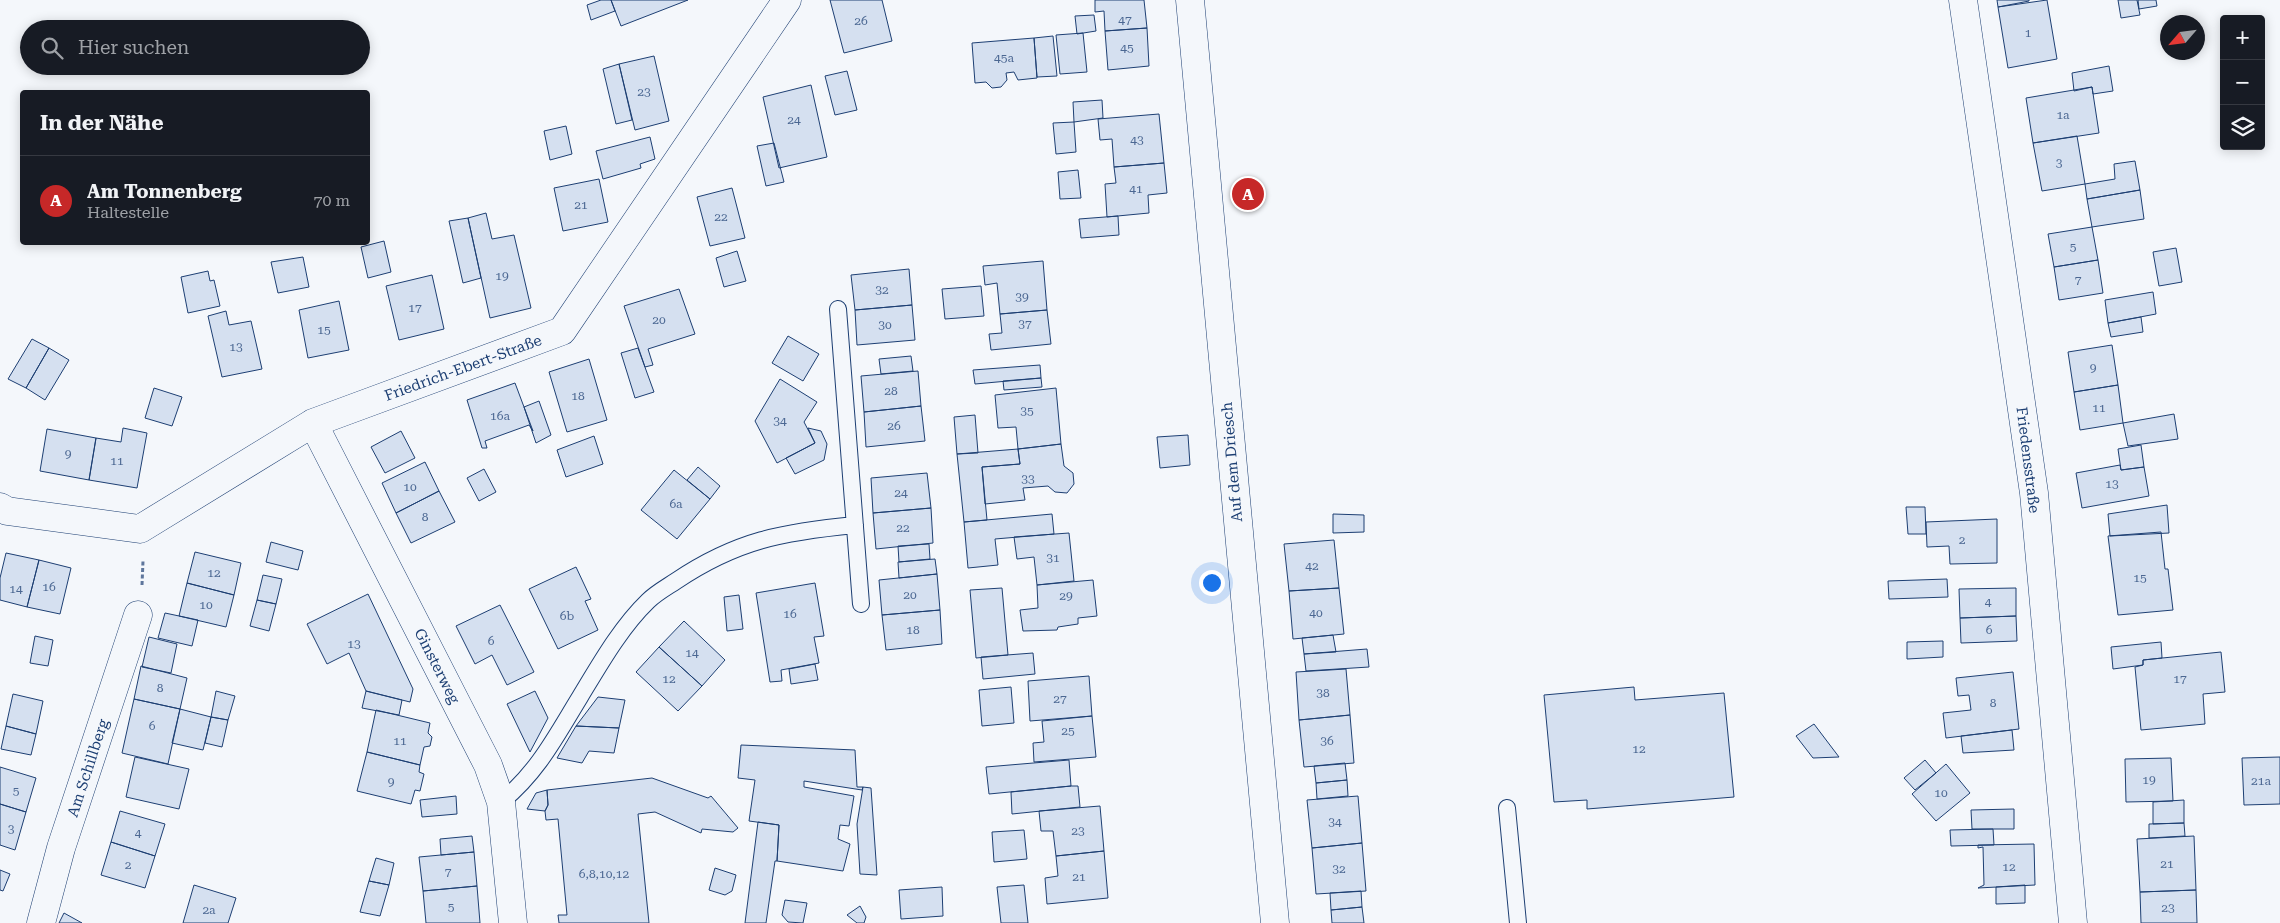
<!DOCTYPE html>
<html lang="de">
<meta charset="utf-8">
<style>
:root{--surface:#171b24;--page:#20242c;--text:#f1f3f6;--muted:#9ea1a6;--line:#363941;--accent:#c62828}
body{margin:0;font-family:"Roboto Serif",serif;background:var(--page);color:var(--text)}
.controls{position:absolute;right:15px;top:15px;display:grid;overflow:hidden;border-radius:5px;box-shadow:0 2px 12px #0003}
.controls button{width:45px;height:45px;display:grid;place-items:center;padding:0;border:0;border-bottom:1px solid var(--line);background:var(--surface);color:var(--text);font:25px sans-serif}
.compass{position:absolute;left:2160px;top:15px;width:45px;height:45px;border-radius:50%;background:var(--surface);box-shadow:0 2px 12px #0003;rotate:242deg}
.you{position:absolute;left:1211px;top:582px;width:18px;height:18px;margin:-12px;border:4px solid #fff;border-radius:50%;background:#1a73e8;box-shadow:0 0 0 8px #1a73e833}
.badge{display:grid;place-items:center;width:32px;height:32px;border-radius:50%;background:var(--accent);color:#fff;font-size:16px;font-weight:700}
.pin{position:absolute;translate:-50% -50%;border:2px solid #fff;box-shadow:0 1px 5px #0006}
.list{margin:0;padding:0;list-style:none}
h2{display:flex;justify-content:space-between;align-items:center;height:65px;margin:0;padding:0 20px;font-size:21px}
h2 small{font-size:16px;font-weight:400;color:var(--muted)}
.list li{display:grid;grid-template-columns:32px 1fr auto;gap:15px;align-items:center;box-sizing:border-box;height:90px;padding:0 20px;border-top:1px solid var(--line)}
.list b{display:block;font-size:19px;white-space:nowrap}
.list p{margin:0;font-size:16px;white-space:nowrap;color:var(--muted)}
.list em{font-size:16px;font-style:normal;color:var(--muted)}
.icon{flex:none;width:28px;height:28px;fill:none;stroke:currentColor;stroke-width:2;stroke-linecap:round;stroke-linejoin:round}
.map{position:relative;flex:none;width:2280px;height:923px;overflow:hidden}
.search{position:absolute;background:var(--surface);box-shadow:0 2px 12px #0003;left:20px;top:20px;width:350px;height:55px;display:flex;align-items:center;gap:12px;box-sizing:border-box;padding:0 18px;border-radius:28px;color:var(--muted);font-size:19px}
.panel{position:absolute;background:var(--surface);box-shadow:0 2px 12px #0003;left:20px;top:90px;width:350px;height:155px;border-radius:5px}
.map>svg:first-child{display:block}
</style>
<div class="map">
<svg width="2280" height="923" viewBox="0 0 2280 923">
<rect width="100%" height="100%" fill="#f4f7fb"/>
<!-- building -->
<path fill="#d5e0f0" stroke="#1d3f73" d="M601,0H611L615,11L591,20L587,5Z
M611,0H688L621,26Z
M830,0H882L892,41L844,53Z
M1095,0H1144L1147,28L1105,31L1104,11L1095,12Z
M1997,0H2029V1L1998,7Z
M2047,0L2057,59L2008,68L1998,7Z
M2118,0H2137L2140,15L2121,18Z
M2138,0H2156L2157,6L2139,9Z
M1094,15L1096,31L1077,34L1075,16Z
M1147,28L1149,66L1108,70L1105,31Z
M1083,33L1087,72L1060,74L1056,35Z
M1053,36L1057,76L1037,77L1034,38Z
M1034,38L1037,78L1018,80L1014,72L1006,73L1007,80L1001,87L992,88L986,82L975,83L972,43Z
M654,56L669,121L635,130L619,64Z
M619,64L632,120L616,124L603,69Z
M2109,66L2113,91L2093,94L2092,87L2074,91L2072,73Z
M847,71L857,110L835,115L825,76Z
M811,85L827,157L779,168L763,97Z
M2092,87L2099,133L2033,143L2026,98Z
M1102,100L1103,118L1074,122L1073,102Z
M1159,114L1164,163L1114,167L1112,139L1100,140L1098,119Z
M1074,122L1076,152L1056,154L1053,123Z
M566,126L572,154L550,160L544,131Z
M2077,136L2085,184L2042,191L2033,143Z
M650,137L655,159L640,164L641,168L603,179L596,151Z
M774,143L784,182L766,186L757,146Z
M2135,161L2140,190L2087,199L2085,184L2115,179L2114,164Z
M1164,163L1167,193L1148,195L1149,213L1107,217L1105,184L1116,183L1114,167Z
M1078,170L1081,198L1060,199L1058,172Z
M599,179L608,222L563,231L554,188Z
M732,188L745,238L710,246L697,197Z
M2140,190L2144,219L2092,227L2087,199Z
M486,213L492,239L514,235L531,308L490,318L468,218Z
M1118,216L1119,235L1081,238L1079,219Z
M468,218L481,278L463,283L449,221Z
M2092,227L2098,260L2054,267L2048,234Z
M384,241L391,272L368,278L361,247Z
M2176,248L2182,282L2159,286L2153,252Z
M737,251L746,281L724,287L716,258Z
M303,257L309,287L278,293L271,262Z
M2098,260L2103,293L2059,300L2054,267Z
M1043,261L1047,310L1000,314L997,283L985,285L983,266Z
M909,269L912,305L855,310L851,275Z
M208,271L210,281L214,280L220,306L188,313L181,277Z
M432,275L444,329L399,340L386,286Z
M981,286L984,316L945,319L942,289Z
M679,289L695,334L648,349L653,365L645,367L624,306Z
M2153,292L2156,314L2108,323L2105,300Z
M339,301L349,350L308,358L299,310Z
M912,305L915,340L857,345L855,310Z
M1047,310L1051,344L991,350L989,334L1002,333L1000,314Z
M226,311L229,325L251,321L262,369L222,377L208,316Z
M2141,317L2143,332L2111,337L2108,323Z
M788,336L819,354L803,381L772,363Z
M32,339L49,348L26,388L8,379Z
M2112,345L2118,385L2074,392L2068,352Z
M49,348L69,360L45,400L26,388Z
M638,348L654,392L635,398L621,353Z
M911,356L913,371L881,374L879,359Z
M589,359L607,420L567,432L549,372Z
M1040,365L1041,378L975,384L973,370Z
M918,371L921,406L864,412L861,376Z
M1041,378L1042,387L1004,390L1003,381Z
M780,379L817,402L804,422L815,443L777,463L755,421Z
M515,383L533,431L529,425L485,441L487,448H482L467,400Z
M2118,385L2123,423L2080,430L2074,392Z
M154,388L182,397L172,426L145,418Z
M1056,388L1061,444L1018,449L1016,427L998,428L995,395Z
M539,401L551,435L536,443L524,407Z
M921,406L925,441L866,447L864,412Z
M2174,414L2178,439L2128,446L2123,423Z
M975,415L978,453L957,454L954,417Z
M123,428L147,433L137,488L89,480L96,438L121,442Z
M808,428L821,431L827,444L824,460L795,474L786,458L815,443Z
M47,429L96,438L89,480L40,471Z
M401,431L415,458L385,473L371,447Z
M1188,435L1190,465L1160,468L1157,437Z
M594,436L603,464L566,477L557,450Z
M1061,444L1064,466L1073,473L1074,484L1067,493L1055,492L1048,486L1023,488L1025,500L985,504L982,467L1020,464L1018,449Z
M2141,445L2144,467L2121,470L2118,449Z
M1018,449L1020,464L982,467L987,520L964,522L957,454Z
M425,462L439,491L396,513L382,483Z
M2120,465L2121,470L2144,467L2149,496L2082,508L2076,473Z
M698,467L720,486L710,499L687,480Z
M484,469L496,492L479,501L467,478Z
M674,470L710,499L677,539L641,510Z
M927,473L931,508L873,513L871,478Z
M439,491L455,522L411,543L396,513Z
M2167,505L2169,533L2110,536L2108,514Z
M1906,507H1925L1926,534H1908Z
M931,508L933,543L876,549L873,513Z
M1052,514L1054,534L995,539L998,565L968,568L964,522Z
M1333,514L1364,515V532L1333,533Z
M1997,519V563L1950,564L1949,546L1927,547L1926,522Z
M2161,532L2165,569H2168L2173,610L2118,615L2108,536Z
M1069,533L1074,581L1037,585L1034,557L1017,559L1014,537Z
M1334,540L1339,588L1289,591L1284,544Z
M271,542L303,551L298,570L266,562Z
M929,544L930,559L899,562L898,546Z
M195,552L241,563L234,595L187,583Z
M6,553L39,560L27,607L0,600V578Z
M935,559L937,574L899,578L898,562Z
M39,560L71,568L60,614L27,607Z
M576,567L591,599L585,601L598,630L558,649L529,589Z
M937,574L940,610L882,615L879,580Z
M263,575L282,579L276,604L257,600Z
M1947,579L1948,597L1889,599L1888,581Z
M1093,580L1097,616L1078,618V624L1058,627L1057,630L1023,631L1020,610L1038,608L1037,585Z
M187,583L234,595L226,627L179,616Z
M815,583L824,636L814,637L819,663L781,670L782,681L770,682L756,593Z
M1002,588L1008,655L976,658L970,590Z
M1339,588L1344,634L1293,639L1289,591Z
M2016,588V616L1960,618L1959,589Z
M368,594L413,689L410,702L366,691L349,653L327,664L307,624Z
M739,595L743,629L727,631L724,597Z
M257,600L276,604L269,631L250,626Z
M500,605L534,672L507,685L492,655L475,664L456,626Z
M940,610L942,644L886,650L882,615Z
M165,613L198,620L192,646L158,638Z
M2016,616L2017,641L1961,643L1960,618Z
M684,621L725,660L702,686L659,647Z
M1333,635L1336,652L1304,654L1302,638Z
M35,636L53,640L48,666L30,663Z
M149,637L177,644L171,673L142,667Z
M1943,641V657L1907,659V642Z
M2161,642L2162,658L2143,660V665L2113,669L2111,647Z
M659,647L702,686L678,711L636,672Z
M1367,649L1369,667L1306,671L1304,654Z
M2221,652L2225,692L2203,694L2205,724L2141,730L2135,667L2143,665V660Z
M1033,653L1035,674L983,679L981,657Z
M815,664L818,680L791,684L789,669Z
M141,666L187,678L180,709L134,699Z
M1346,669L1350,715L1299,720L1296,672Z
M2013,672L2019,729L1946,738L1943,713L1971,710L1969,695L1958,696L1956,678Z
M1089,676L1092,716L1030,721L1028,681Z
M1011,687L1014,723L982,726L979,690Z
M1634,687L1635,700L1724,693L1734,797L1587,809V800L1554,802L1544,695Z
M216,691L235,696L228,720L211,717Z
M366,691L402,700L399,715L362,708Z
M535,691L548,718L530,752L507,704Z
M13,694L43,701L36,734L6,726Z
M598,697L625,700L619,728L576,726Z
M134,699L180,709L168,764L122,753Z
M180,709L211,717L203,750L172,743Z
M376,710L430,723L428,733L432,737L430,746L424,747L420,765L367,752Z
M1350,715L1354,763L1304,767L1299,720Z
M1092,716L1096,757L1034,762L1033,743L1044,742L1042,721Z
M211,717L228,720L222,747L205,743Z
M1814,724L1839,757L1813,758L1796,736Z
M6,726L36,734L31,755L1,749Z
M576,726L619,728L614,753L589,751L582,763L557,758Z
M2012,730L2014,750L1963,753L1961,736Z
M741,745L855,750L857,787H863L862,790L804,781V787L854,796L849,826L840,825L838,839L850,844L843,871L777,861L779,825L749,821L755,780L738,778Z
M367,752L420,765L419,772L424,774L420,791L415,790L411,804L357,791Z
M135,757L189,769L179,809L126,797Z
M2280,757V804L2244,805L2242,758Z
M2171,758L2173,801L2126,802L2125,759Z
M1069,760L1071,786L989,794L986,767Z
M1925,760L1936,773L1915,790L1904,778Z
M1345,763L1347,780L1316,783L1314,766Z
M1946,764L1970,793L1936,821L1912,794Z
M0,767L36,778L26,812L0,804Z
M652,778L708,798L711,796L738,828L733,832L702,829L701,833L655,812L638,814L649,923H559L558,915H567L558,819L546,820L545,811L548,805L547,790Z
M1347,780L1348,796L1317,799L1316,783Z
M1071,786H1078L1080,807L1012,814L1011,792Z
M863,787L871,788L877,875L860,874L857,824Z
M547,790L548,805L545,811L527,809L536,793Z
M456,796L457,814L422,817L420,800Z
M1358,796L1362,843L1312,848L1307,800Z
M2184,800V823L2153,824V802Z
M0,804L26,812L15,850L0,845Z
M1100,806L1104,851L1056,856L1053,831H1041L1039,811Z
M2014,809V829H1972L1971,810Z
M120,811L165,824L155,856L111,842Z
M758,822L779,825L777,861H775L766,923H745Z
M2184,823L2185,836L2149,838V824Z
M1993,829L1994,845L1951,846L1950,830Z
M1024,830L1027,859L994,862L992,832Z
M472,836L474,852L441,855L440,839Z
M2194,836L2196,890L2140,892L2137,839Z
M111,842L155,856L145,888L101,875Z
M1362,843L1366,891L1316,894L1312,848Z
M2034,844L2035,885L1978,888L1984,885L1983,847L1978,848V845Z
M1104,851L1108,898L1047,904L1045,878L1058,876L1056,856Z
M474,852L477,886L423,891L419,857Z
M376,858L394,863L389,885L369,881Z
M715,868L736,875L732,891L725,895L709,890Z
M0,870L10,874L3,891L0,890Z
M369,881L389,885L380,916L360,912Z
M194,885L236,898L228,923H183Z
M1024,885L1028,923H1001L997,887Z
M2025,885V903L1996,904V887Z
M477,886L480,923H426L423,891Z
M942,887L943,916L901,919L899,890Z
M2196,890L2197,923H2141L2140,892Z
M1361,891L1362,907L1331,910L1330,893Z
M785,900L807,903L803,923L788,922L782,915Z
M860,906L866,917L864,923H857L847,915Z
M1362,907L1364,923H1332L1331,910Z
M64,913L82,923H59Z"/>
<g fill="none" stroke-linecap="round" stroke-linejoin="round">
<defs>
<path id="lane" d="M838,309L861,604
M501,802C538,772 556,736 580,697C600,664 621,627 648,601C656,593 667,587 676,581C737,540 783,532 855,525
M1507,808L1518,923"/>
<path id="street" d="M1190,0L1275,923
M1963,0L2034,493L2073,923
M313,423L488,765L501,802L513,923
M0,507L7,511L140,529L313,423L562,331L787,0
M41,923L61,848L138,615"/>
</defs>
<!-- lane casing -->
<use href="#lane" stroke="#1d3f73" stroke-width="18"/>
<!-- street casing -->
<use href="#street" stroke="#1d3f73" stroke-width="29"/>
<!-- path -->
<path stroke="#5e769c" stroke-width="3" stroke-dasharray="4 2.5" stroke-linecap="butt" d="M142,585L143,561"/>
<!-- lane -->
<use href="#lane" stroke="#f4f7fb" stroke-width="16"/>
<!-- street -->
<use href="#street" stroke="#f4f7fb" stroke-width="28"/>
</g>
<g text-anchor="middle" stroke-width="4" stroke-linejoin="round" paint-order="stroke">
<!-- number labels -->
<g font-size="12" fill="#4b6792">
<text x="1125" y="24">47</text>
<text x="861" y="25">26</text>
<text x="2028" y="37">1</text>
<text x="1127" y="52">45</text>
<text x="1004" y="62">45a</text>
<text x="644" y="96">23</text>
<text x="2063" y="119">1a</text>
<text x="794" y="124">24</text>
<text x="1137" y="144">43</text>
<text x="2059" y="167">3</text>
<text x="1136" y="193">41</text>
<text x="581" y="209">21</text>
<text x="721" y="221">22</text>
<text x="2073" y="251">5</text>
<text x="502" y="280">19</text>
<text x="2078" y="284">7</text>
<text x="882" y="294">32</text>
<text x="1022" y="301">39</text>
<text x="415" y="312">17</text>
<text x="659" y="324">20</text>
<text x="1025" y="328">37</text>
<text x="885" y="329">30</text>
<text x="324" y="334">15</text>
<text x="236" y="351">13</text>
<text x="2093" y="372">9</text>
<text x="891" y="395">28</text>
<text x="578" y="400">18</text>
<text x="2099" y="412">11</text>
<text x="1027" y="415">35</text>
<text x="500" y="420">16a</text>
<text x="780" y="425">34</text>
<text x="894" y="430">26</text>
<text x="68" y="458">9</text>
<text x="117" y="465">11</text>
<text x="1028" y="483">33</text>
<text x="2112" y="488">13</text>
<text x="410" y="491">10</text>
<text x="901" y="497">24</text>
<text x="676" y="508">6a</text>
<text x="425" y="521">8</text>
<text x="903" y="532">22</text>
<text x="1962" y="544">2</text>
<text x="1053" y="562">31</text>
<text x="1312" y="570">42</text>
<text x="214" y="577">12</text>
<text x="2140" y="582">15</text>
<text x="49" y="591">16</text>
<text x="16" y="593">14</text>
<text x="910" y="599">20</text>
<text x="1066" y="600">29</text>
<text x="1988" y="606">4</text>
<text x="206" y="609">10</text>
<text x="1316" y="617">40</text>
<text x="790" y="618">16</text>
<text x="567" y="620">6b</text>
<text x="913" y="634">18</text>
<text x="1989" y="634">6</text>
<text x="491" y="645">6</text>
<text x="354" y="648">13</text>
<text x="692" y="657">14</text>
<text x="669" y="683">12</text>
<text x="2180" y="683">17</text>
<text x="160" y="692">8</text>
<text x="1323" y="697">38</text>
<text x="1060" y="703">27</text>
<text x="1993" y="707">8</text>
<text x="152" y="730">6</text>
<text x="1068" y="735">25</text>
<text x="400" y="745">11</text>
<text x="1327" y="745">36</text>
<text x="1639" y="753">12</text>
<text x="2149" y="784">19</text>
<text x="2261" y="785">21a</text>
<text x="391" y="786">9</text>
<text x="16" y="795">5</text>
<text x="1941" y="797">10</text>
<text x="1335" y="826">34</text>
<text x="11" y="833">3</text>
<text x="1078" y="835">23</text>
<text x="138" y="837">4</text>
<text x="2167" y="868">21</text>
<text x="128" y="869">2</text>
<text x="2009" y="871">12</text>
<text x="1339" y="873">32</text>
<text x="448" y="876">7</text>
<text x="604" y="878">6,8,10,12</text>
<text x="1079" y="881">21</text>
<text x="451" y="911">5</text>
<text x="2168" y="912">23</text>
<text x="209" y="914">2a</text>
</g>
<!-- street labels -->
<g font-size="15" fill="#1d3f73" stroke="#f4f7fb">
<text transform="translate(463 368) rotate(-20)" y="5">Friedrich-Ebert-Straße</text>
<text transform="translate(2028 460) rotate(83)" y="5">Friedensstraße</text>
<text transform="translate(1232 462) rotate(-95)" y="5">Auf dem Driesch</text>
<text transform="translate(437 666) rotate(63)" y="5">Ginsterweg</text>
<text transform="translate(88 768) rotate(-72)" y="5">Am Schillberg</text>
</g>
</g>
</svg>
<div class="controls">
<button>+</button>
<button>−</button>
<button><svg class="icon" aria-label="layers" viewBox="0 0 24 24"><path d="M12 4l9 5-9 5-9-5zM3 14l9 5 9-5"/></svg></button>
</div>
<svg class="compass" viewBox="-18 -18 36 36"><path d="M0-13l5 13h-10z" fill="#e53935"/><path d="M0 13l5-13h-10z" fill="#9ea1a6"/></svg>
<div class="you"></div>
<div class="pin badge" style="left:1248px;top:194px">A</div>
<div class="search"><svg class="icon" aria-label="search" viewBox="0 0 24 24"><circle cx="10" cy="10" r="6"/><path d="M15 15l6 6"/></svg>Hier suchen</div>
<section class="panel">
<h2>In der Nähe<small></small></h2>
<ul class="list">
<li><span class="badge">A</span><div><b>Am Tonnenberg</b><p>Haltestelle</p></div><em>70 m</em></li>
</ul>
</section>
</div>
